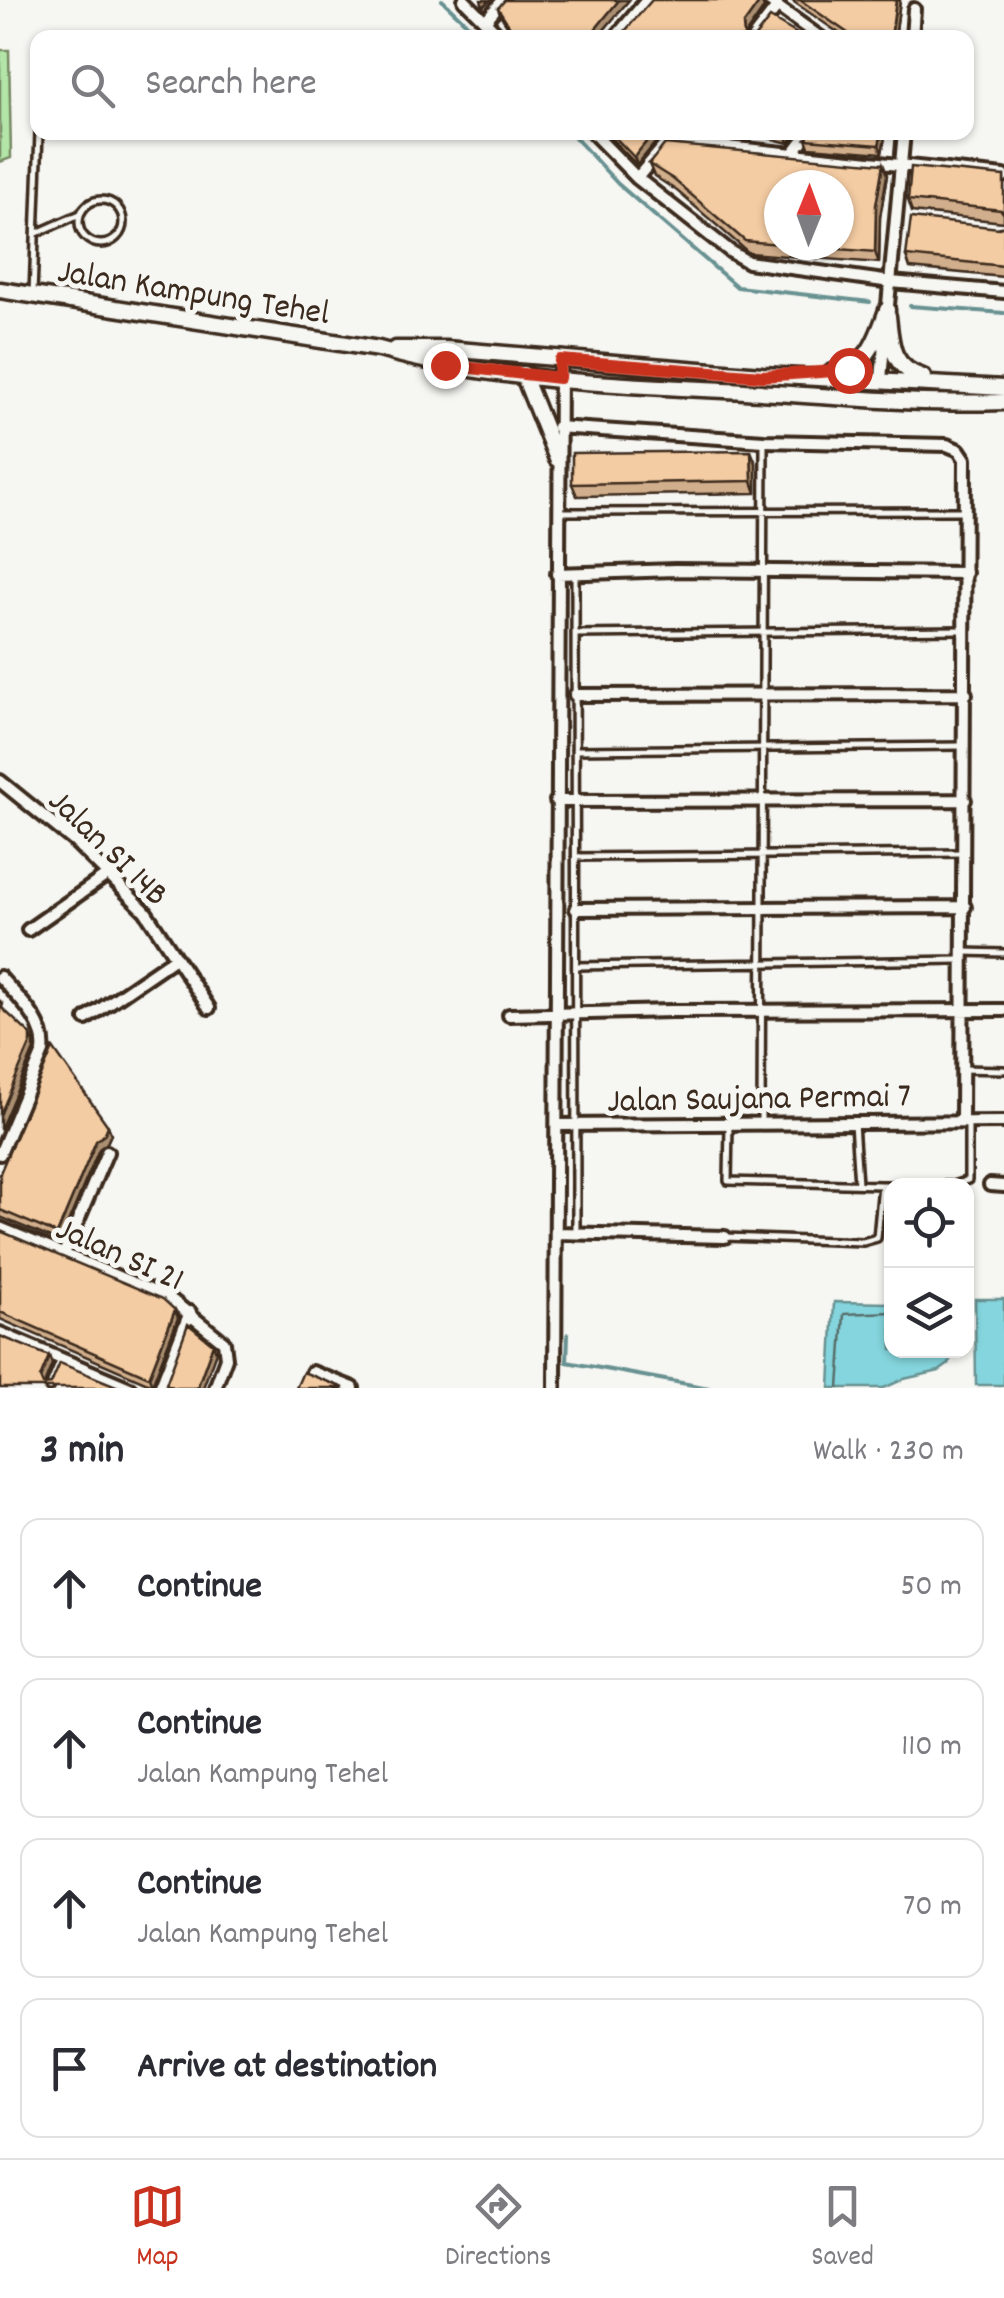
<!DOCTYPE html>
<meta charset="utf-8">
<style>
:root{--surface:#fff;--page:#f2f2f3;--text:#2b2b33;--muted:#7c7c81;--line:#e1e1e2;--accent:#c8321e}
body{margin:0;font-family:Dekko,sans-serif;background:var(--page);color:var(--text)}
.controls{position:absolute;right:30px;bottom:30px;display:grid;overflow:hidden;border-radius:20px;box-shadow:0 2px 8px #0004}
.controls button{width:90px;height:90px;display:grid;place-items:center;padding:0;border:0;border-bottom:2px solid var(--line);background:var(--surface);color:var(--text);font:50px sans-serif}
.compass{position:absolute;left:764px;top:170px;width:90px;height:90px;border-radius:50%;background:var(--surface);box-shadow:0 2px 8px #0004;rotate:1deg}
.stop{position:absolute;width:30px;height:30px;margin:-22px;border:8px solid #c8321e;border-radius:50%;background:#fff}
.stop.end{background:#c8321e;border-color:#fff;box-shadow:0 2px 10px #0008}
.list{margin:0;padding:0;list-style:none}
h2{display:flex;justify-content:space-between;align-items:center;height:130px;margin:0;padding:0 40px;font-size:42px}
h2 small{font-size:32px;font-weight:400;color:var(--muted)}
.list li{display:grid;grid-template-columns:65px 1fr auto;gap:30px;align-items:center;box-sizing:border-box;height:140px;margin:0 20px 20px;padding:0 20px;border:2px solid var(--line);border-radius:20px}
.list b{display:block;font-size:38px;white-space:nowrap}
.list p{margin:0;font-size:32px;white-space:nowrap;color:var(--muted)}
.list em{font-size:32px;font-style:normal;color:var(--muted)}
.icon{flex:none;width:55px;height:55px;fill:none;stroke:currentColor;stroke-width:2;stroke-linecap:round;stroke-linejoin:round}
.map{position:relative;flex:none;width:1004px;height:1388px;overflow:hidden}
.search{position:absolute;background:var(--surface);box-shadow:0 2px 8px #0004;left:30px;right:30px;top:30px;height:110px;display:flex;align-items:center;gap:25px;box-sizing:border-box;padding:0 35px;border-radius:20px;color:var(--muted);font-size:38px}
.sheet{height:770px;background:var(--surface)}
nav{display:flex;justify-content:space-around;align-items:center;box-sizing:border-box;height:140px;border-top:2px solid var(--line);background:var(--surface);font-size:28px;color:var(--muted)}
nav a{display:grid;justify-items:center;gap:5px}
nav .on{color:var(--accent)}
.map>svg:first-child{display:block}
</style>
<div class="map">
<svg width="1004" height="1388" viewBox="0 0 1004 1388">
<rect width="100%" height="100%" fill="#f6f6f2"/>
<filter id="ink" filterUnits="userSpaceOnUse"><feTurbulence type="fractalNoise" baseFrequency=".01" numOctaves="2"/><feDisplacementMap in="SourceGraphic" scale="20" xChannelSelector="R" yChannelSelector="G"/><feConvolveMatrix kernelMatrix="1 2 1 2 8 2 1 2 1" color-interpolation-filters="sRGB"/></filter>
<g filter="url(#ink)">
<!-- green -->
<path fill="#b2e5a7" stroke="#768862" stroke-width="2.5" d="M0,50H9L11,158L0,162Z"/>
<!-- water -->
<path fill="#84d5dd" stroke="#679191" stroke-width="2.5" d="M975,1299H1004V1385H976Z
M834,1302L891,1303L892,1350L953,1351L949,1364L939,1371L904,1379L884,1388H830Z"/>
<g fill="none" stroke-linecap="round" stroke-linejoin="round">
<!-- shore -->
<path stroke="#586e6a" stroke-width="2.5" d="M839,1388L844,1314L892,1312"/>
<!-- stream -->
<path stroke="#679191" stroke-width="4" d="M442,0L482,38
M570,132L618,184L737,287L870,302
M910,306L1004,313
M568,1334L567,1362L709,1388"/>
<defs>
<path id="service" d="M79 222a22 22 0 1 1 44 0a22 22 0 1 1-44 0Z
M37,233L80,214
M33,294L39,132
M560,512L964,511
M575,576L576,1233
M575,634L962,630
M575,750L962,746
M576,857L963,853
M964,952L1004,953
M576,966L961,960
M962,1069L1004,1070
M761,1121L764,441
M854,1123L858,1184
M729,1125L728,1181L881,1185
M725,1237L863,1242L877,1238L882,1185H953L968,1180V1125
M49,1388L61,1359"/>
<path id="minor" d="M464,0L502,38
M768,0L821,38
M486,20L503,0
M615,38L647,0
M753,38L777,7
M912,38L914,9
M592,132L637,178L731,252L748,262L891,282L1004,292
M669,141L1004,176
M793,153L809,132
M637,178L676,132
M887,316L904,132
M881,380L885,333
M557,427L764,441L947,445L959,450L965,459L962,1122
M557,574L675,570L966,573
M575,695L966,694
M0,781L74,841L145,911L209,1008
M556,801L965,800
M576,909L965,907
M28,930L107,875
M0,977C18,998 47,1022 43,1052L0,1154
M509,1015L671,1011L1004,1010
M86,1019L175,958
M557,1125L1004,1122
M990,1185L1004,1186
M0,1228L169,1298L224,1342L226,1358L215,1388
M557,1233L725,1237
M63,1256L107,1152
M0,1333L130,1388
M312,1372L353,1388
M160,1388L190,1312
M555,1388L560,361"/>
<path id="secondary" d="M0,290L379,349C496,382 623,385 744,391C830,396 917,405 1004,402
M888,316C891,346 892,368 923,377
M395,349H446L762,375L1004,388
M832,372C868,368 876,341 887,310
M523,374L557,459"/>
</defs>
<!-- service casing -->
<use href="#service" stroke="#3b2a1e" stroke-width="12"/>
<!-- minor casing -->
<use href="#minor" stroke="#3b2a1e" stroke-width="18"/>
<!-- secondary casing -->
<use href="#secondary" stroke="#3b2a1e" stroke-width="21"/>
<!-- service -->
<use href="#service" stroke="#f6f6f2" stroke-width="5"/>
<!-- minor -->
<use href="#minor" stroke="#f6f6f2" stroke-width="10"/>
<!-- secondary -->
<use href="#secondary" stroke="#f6f6f2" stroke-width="14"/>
</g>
<!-- wall -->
<path fill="#d2af8c" stroke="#3b2a1e" stroke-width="2.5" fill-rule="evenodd" d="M629,0L597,38H515L501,16L498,8Z
M791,0H900L895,38H846Z
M605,132H664L637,165Z
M743,132H797L789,143Z
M886,132L882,153L809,147L806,139Z
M649,164H883L887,175L880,217L879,263L749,253L677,191L654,176ZM779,185L839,245H779Z
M1004,176V222L912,212L908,200Z
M1004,226V277L910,268L906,256Z
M756,463V493L577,496L572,484Z
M108,1126L111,1134L107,1143L99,1149L60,1242L0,1217V1173Z
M0,1231L175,1310L178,1318L152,1385L0,1319Z"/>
<!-- shaded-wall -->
<path fill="#ab8f72" stroke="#3b2a1e" stroke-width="2.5" d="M481,0H490L483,7Z
M619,0H629L597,38H588Z
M761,0L764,8L746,34V38H744L743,25Z
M896,0H900L895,38H891Z
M654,132H664L637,165L634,157Z
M788,132H797L789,143L786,135Z
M882,132H886L882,153L879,145Z
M883,164L887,175L880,217L879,263L875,252L876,205Z
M751,451L756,463V493L752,481Z
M31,1035L34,1043V1050L0,1130V1115Z
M108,1126L111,1134L107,1143L99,1149L60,1242L57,1234L96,1141Z
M175,1310L178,1318L152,1385L149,1377Z
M213,1344L216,1352L203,1388H197Z
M49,1356L52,1364L43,1387L40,1378Z"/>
<!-- building -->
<path fill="#f4cca3" stroke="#3b2a1e" stroke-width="2.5" d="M505,0H619L588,38H517L498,8Z
M652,0H761L743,25L744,36L754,38H619Z
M800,0H896L891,38H855Z
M770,18L804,38H754Z
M610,132H654L634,157Z
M811,132H882L879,145L806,139Z
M665,144L883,164L876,205L875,252L791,245H839V185H779V244L745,241L673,179L649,164Z
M911,167L1004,176V214L1001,210L908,200Z
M911,218L999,228L1004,226V266L906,256Z
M751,451L752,481L572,484V453Z
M0,1001L3,1004L2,1008L31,1035V1042L0,1115Z
M53,1048L108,1126L104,1135L96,1141L57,1234L0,1210V1173Z
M0,1231L163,1299L175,1310L149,1377L0,1312Z
M188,1324L213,1344L197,1388H175L166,1384Z
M0,1336L49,1356L40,1378L43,1385L51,1384L60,1363L121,1388H0Z
M303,1372L344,1388H296Z"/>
</g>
<g fill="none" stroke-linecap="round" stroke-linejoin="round" filter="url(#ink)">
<!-- route -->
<path stroke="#c8321e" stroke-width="12" d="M445,365L559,378L560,360L762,376L849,370"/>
</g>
<g text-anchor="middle" stroke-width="10" stroke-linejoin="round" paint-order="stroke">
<!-- street labels -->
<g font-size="35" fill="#3b2a1e" stroke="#f6f6f2">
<text transform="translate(194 290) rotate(9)" y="12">Jalan Kampung Tehel</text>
<text transform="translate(110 846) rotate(44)" y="12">Jalan SI 14B</text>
<text transform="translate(759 1096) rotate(-1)" y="12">Jalan Saujana Permai 7</text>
<text transform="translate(121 1252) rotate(24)" y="12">Jalan SI 21</text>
</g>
</g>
</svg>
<div class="controls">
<button><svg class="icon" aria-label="locate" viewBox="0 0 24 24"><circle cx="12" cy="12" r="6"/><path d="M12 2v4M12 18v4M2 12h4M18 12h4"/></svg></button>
<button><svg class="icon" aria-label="layers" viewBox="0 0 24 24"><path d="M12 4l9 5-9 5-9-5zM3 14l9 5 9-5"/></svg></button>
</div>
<svg class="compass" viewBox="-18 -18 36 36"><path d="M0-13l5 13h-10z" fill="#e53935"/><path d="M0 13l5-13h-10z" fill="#7c7c81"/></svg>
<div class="stop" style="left:849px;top:370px"></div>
<div class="stop end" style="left:445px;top:365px"></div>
<div class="search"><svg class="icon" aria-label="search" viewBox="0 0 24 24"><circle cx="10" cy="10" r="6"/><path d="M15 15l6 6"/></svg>Search here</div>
</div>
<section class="sheet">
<h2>3 min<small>Walk · 230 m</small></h2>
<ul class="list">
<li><svg class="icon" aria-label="ahead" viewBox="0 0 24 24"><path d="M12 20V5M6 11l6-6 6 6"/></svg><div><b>Continue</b></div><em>50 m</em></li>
<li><svg class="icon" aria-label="ahead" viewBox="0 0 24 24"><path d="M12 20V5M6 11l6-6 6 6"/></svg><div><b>Continue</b><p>Jalan Kampung Tehel</p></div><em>110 m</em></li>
<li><svg class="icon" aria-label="ahead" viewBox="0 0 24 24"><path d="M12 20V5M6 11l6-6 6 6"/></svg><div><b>Continue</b><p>Jalan Kampung Tehel</p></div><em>70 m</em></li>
<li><svg class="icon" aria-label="arrive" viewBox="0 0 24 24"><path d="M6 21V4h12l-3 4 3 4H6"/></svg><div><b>Arrive at destination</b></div></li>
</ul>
</section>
<nav>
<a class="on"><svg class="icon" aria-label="map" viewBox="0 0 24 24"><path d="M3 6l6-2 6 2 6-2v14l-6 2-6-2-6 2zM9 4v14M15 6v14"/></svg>Map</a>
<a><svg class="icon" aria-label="directions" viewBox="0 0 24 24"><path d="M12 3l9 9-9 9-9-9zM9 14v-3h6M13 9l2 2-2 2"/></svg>Directions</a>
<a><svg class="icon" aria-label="saved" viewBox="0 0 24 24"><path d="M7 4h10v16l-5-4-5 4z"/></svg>Saved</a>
</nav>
